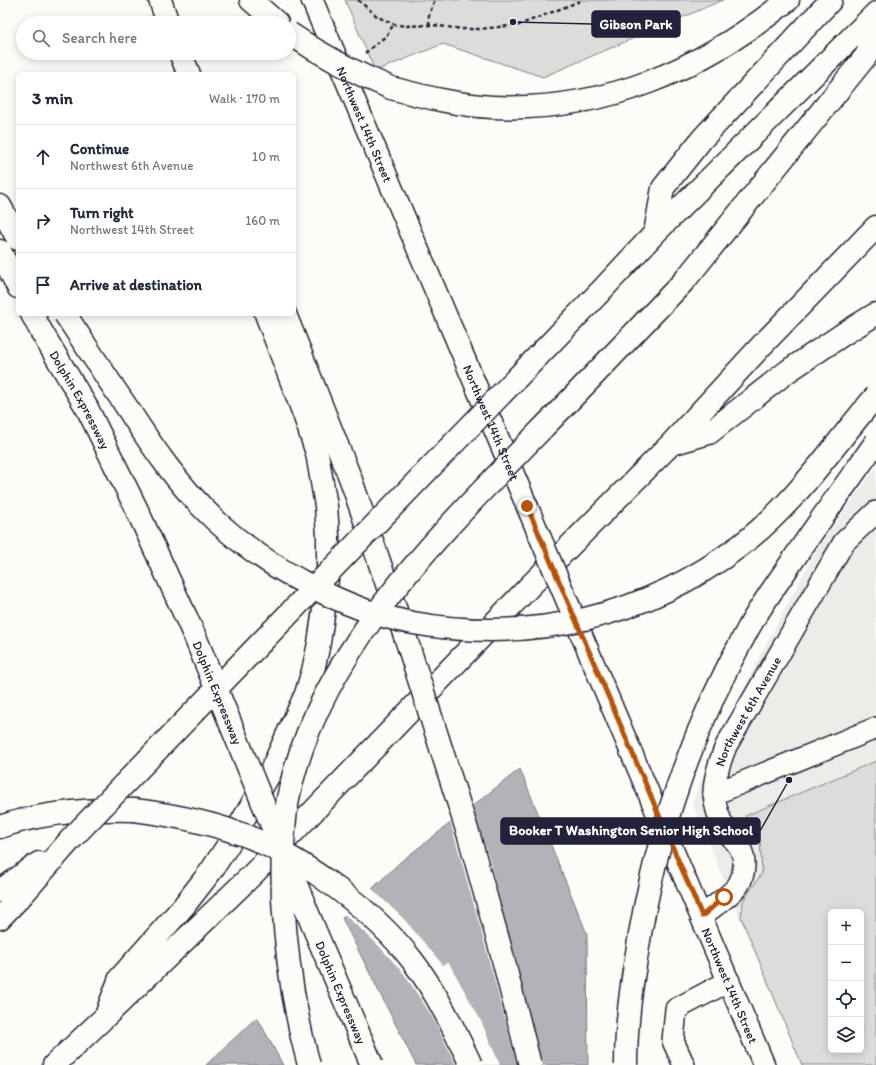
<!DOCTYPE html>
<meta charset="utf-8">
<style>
:root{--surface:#fff;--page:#f6f6f7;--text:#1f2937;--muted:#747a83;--line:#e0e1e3}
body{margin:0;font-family:Itim,sans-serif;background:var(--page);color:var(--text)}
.controls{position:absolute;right:12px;bottom:12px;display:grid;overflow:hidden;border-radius:6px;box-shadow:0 2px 10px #0003}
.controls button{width:36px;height:36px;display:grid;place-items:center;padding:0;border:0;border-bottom:1px solid var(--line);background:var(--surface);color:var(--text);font:20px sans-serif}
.stop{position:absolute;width:12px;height:12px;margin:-9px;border:3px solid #b45309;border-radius:50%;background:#fff}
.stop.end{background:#b45309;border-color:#fff;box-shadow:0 1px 4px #0008}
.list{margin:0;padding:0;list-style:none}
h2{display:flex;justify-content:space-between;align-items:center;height:52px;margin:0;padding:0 16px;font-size:17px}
h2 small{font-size:13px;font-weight:400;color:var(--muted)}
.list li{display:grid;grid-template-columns:26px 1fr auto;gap:12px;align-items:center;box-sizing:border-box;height:64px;padding:0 16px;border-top:1px solid var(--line)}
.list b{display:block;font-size:15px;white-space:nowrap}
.list p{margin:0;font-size:13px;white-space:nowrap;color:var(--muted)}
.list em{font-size:13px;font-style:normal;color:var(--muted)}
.icon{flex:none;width:22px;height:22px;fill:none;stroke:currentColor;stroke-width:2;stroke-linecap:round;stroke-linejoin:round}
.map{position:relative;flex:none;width:876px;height:1065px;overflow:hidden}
.search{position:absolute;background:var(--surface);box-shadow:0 2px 10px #0003;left:16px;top:16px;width:280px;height:44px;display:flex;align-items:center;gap:10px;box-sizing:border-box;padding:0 14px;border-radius:22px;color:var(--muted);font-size:15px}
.panel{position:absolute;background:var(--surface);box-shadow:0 2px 10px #0003;left:16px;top:72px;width:280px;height:244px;border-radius:6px}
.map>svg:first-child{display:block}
</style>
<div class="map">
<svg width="876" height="1065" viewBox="0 0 876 1065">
<rect width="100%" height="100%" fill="#fdfcf7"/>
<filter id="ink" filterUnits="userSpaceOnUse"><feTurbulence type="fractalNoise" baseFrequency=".025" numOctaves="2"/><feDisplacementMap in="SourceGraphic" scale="8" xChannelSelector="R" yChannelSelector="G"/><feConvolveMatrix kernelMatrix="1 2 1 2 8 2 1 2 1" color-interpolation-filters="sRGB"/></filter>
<g filter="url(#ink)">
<!-- built -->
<path fill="#ecece9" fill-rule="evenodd" d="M876,467V1065H802L692,803L711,758L757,661L817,549ZM831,912H861V1050H831Z"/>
<!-- green -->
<path fill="#dddcdb" stroke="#807f8b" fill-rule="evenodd" d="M345,0H723L543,77L443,44L375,71Z
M876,761V1065H802L741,917L743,901L762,873L760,840L745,816ZM831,912H861V1050H831Z"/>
<!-- water -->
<path fill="#b2b2b7" stroke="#787885" d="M520,769L587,934L588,1065H416L342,918L399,863Z
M257,1017L283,1065H206Z"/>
<!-- pier -->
<path fill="#fdfcf7" d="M472,804L489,858L543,1065H517L482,934L450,821Z
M371,888L404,919L443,965L449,963L481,1021L500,1065H456L433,1018L404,974L376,943L344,914Z"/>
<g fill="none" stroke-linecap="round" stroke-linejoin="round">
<defs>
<g id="minor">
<path id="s1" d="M312,0L527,506"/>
<path id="s2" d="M570,608L764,1065"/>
<path d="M714,794L876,728"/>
<path id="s3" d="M702,916C712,907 732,895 739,884C745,873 746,859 740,848C736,841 729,836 725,829C719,819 715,805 714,794C714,777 720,761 726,746L844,542L876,512"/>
<path d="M684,1065L673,1041L676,1009L729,981"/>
</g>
<path id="highway" d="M160,0L168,23
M251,0L277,23
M180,53L189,74
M391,88C425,97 458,105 492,107C605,112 701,70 788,0
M0,206L18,239
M655,233L663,188L702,139L831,0
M0,251L18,287
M685,280L866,56L876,35
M599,293L655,233L876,13
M32,314L41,331
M285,314L351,480L409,648
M671,444L709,433L788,371L845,333L876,314
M0,827C43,812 89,809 134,810
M0,891L39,863
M0,918L23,894L72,838
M108,1010L120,978L183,907L211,871L232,839L270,773L306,694L313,671L319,643L325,602L328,567V536L326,506L317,453L304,414L266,314
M54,1065L105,1017L253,874L530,586L671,444L763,344L876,227"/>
</defs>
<!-- minor casing -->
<use href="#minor" stroke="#22223b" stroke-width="24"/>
<!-- highway casing -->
<use href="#highway" stroke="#22223b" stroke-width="25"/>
<!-- path -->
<path stroke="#22223b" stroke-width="2.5" stroke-dasharray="4 3" stroke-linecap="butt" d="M358,0L378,17L394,24L404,26L432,25L462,29H479L519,25L583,0
M429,25V15L434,2L430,1
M365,53L386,36L394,24"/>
<!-- minor -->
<use href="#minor" stroke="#fdfcf7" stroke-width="21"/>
<!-- highway -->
<use href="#highway" stroke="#fdfcf7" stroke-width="22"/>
<defs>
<path id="minor-bridge" d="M527,506L570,608"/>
<g id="highway-bridge">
<path d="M289,33C321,55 355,73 391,88"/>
<path d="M65,314C86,346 107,378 128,409C153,448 180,487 214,519C264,566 345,611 413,623C530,644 646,617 741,545C795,504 832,447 876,396"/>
<path id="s4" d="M41,331L87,408L137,510L196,639L313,926L372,1065"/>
<path d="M409,648L469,836L500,947L530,1065"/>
<path d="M134,810C166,814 198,820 229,830C236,833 244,834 252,838C308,862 374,911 412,960C436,991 454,1029 471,1065"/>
<path d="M72,838L599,293"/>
<path d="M309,1065C294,1011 286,955 283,899C282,870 282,840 286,810C310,661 435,539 536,435C586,384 635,332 685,280"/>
<path d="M626,1065C626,1029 630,994 636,959C653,844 691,731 748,629C760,607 775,586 789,566C817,524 847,483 876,442"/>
</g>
</defs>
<!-- minor-bridge casing -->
<use href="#minor-bridge" stroke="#22223b" stroke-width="24" stroke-linecap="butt"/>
<!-- highway-bridge casing -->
<use href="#highway-bridge" stroke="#22223b" stroke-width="25" stroke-linecap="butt"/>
<!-- minor-bridge -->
<use href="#minor-bridge" stroke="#fdfcf7" stroke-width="21"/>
<!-- highway-bridge -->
<use href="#highway-bridge" stroke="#fdfcf7" stroke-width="22"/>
</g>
</g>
<g fill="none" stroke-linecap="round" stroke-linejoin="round" filter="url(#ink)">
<!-- route -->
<path stroke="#b45309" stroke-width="5" d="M527,506L702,916L724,897"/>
</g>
<g text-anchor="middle" stroke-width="3" stroke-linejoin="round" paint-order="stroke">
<!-- street labels -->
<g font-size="13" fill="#22223b" stroke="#fdfcf7">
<text dy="5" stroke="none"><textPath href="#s1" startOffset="135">Northwest 14th Street</textPath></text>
<text dy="5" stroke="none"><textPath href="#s4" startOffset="79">Dolphin Expressway</textPath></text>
<text dy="5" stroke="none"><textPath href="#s1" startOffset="459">Northwest 14th Street</textPath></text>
<text dy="5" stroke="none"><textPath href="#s4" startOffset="403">Dolphin Expressway</textPath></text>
<text dy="5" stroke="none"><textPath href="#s3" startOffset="238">Northwest 6th Avenue</textPath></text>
<text dy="5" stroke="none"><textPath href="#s2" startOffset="410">Northwest 14th Street</textPath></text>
<text dy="5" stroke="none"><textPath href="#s4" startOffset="727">Dolphin Expressway</textPath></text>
</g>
</g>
<!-- callouts -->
<path fill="none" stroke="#22223b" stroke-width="1.5" d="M513 22L592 24M789 780L760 831"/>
<g fill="#22223b" stroke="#fdfcf7" stroke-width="1.5">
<circle cx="513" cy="22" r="4"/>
<circle cx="789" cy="780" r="4"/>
</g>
<g fill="#22223b" stroke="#22223b" stroke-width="1.5">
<rect x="592" y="11" width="88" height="26" rx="4"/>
<rect x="501" y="818" width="259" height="26" rx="4"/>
</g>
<g font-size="14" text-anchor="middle" font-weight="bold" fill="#fff">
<text x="636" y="29">Gibson Park</text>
<text x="631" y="835">Booker T Washington Senior High School</text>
</g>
</svg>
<div class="controls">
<button>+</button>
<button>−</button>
<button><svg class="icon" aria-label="locate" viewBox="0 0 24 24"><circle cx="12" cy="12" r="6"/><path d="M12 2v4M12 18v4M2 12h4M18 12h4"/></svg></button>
<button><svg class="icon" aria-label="layers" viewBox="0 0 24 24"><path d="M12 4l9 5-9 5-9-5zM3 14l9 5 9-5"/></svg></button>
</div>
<div class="stop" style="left:724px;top:897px"></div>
<div class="stop end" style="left:527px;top:506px"></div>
<div class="search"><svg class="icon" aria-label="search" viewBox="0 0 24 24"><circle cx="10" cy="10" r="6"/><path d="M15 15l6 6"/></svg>Search here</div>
<section class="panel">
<h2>3 min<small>Walk · 170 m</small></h2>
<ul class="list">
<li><svg class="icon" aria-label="ahead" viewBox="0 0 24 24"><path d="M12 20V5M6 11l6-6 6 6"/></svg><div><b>Continue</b><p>Northwest 6th Avenue</p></div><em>10 m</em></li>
<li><svg class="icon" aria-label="right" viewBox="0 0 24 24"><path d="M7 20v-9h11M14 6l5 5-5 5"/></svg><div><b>Turn right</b><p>Northwest 14th Street</p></div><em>160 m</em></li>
<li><svg class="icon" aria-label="arrive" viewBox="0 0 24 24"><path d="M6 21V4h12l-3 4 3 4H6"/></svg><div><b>Arrive at destination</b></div></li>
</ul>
</section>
</div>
